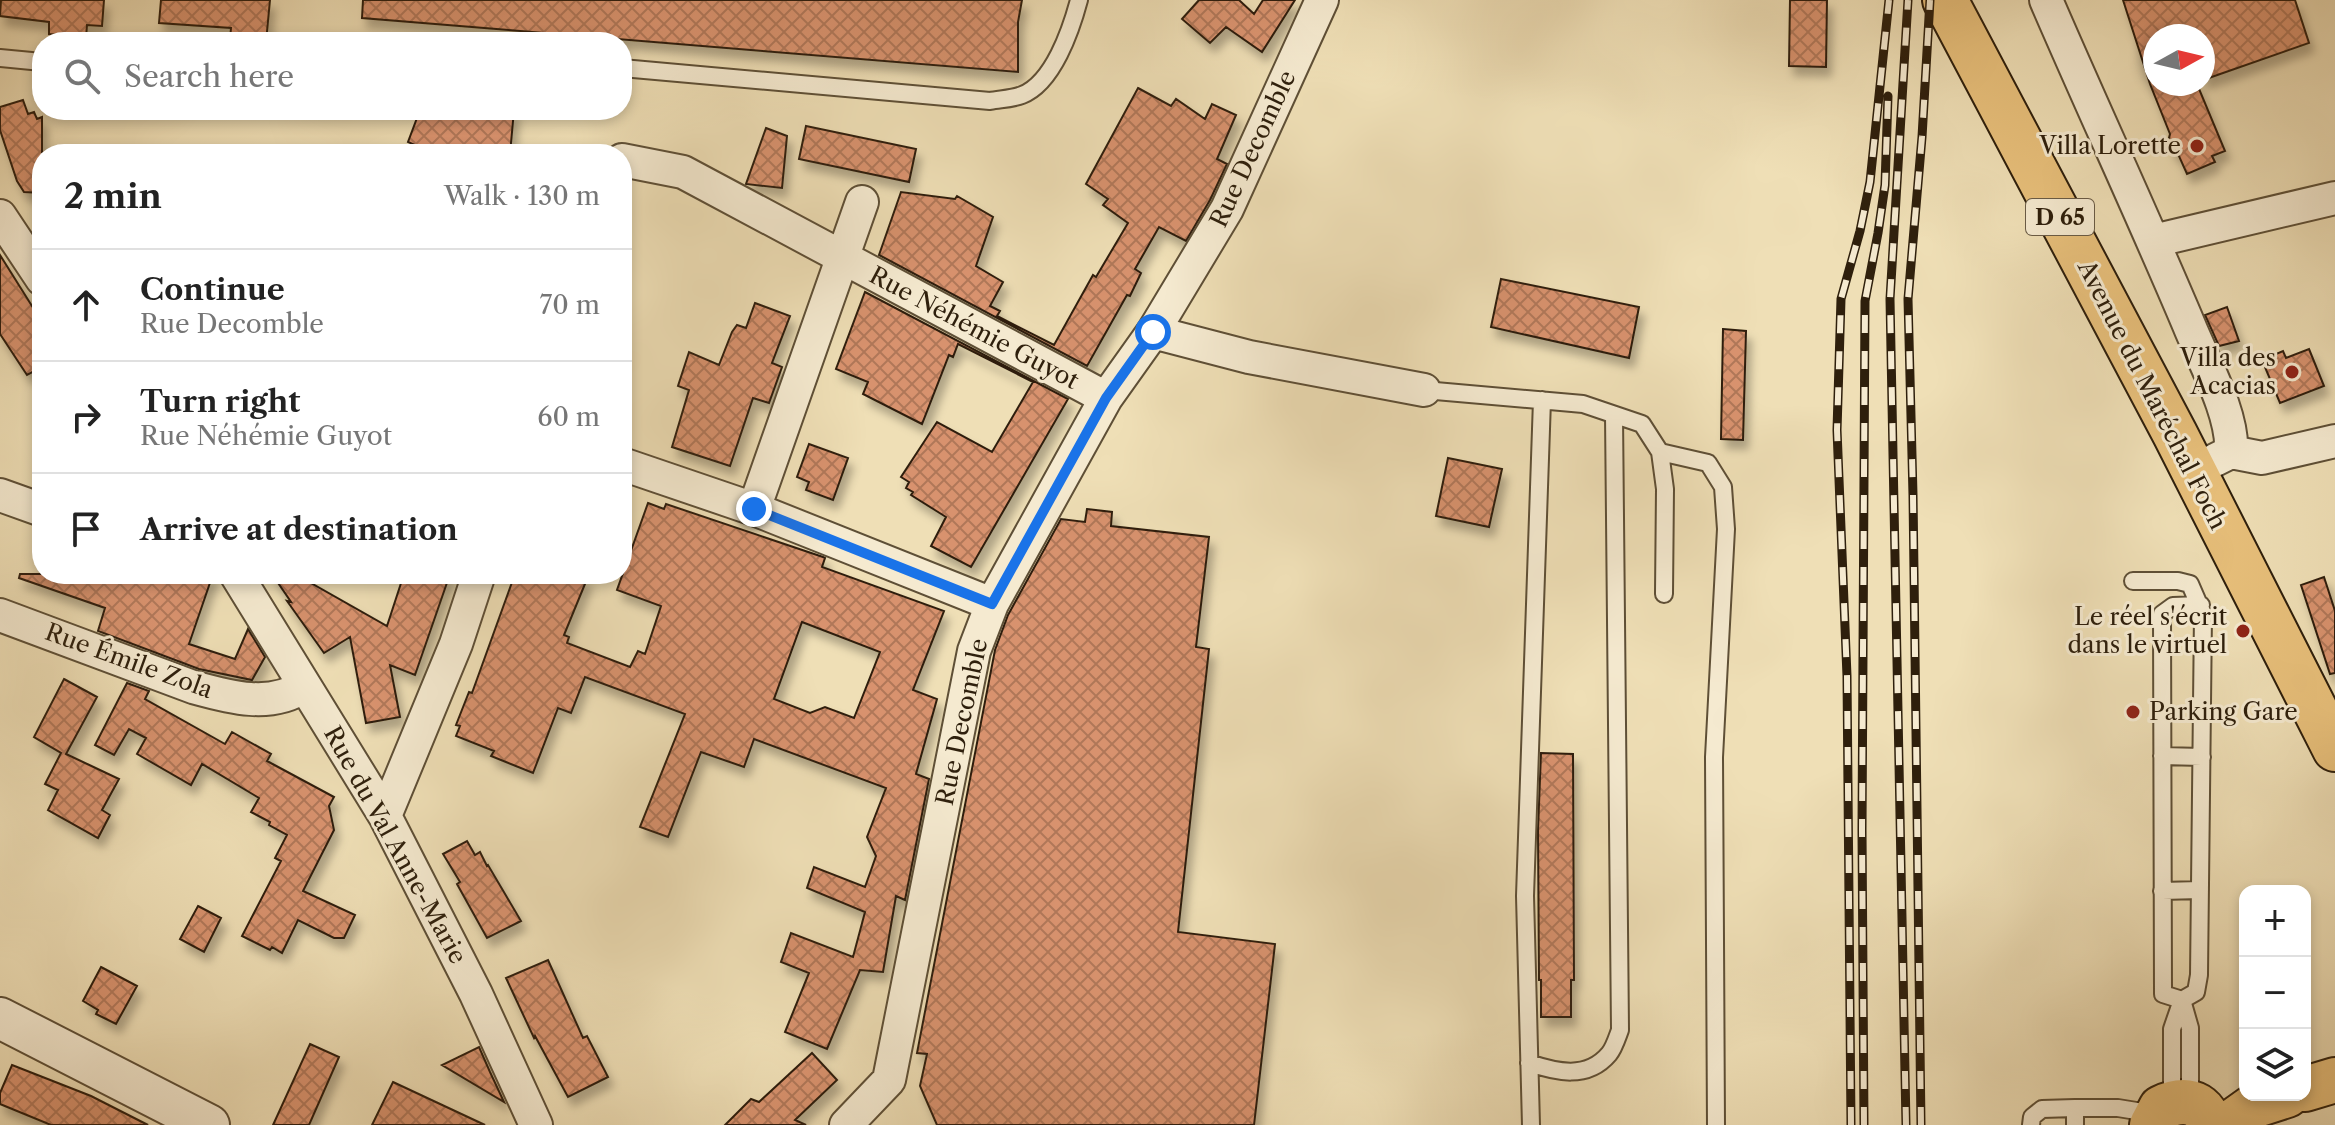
<!DOCTYPE html>
<meta charset="utf-8">
<style>
:root{--surface:#fff;--page:#f2f2f2;--text:#222;--muted:#767676;--line:#e0e0e0}
body{margin:0;font-family:"Libre Caslon Text",serif;background:var(--page);color:var(--text)}
.controls{position:absolute;right:24px;bottom:24px;display:grid;overflow:hidden;border-radius:16px;box-shadow:0 4px 12px #0003}
.controls button{width:72px;height:72px;display:grid;place-items:center;padding:0;border:0;border-bottom:2px solid var(--line);background:var(--surface);color:var(--text);font:40px sans-serif}
.compass{position:absolute;left:2143px;top:24px;width:72px;height:72px;border-radius:50%;background:var(--surface);box-shadow:0 4px 12px #0003;rotate:82deg}
.stop{position:absolute;width:24px;height:24px;margin:-18px;border:6px solid #1a73e8;border-radius:50%;background:#fff}
.stop.end{background:#1a73e8;border-color:#fff;box-shadow:0 2px 8px #0008}
.list{margin:0;padding:0;list-style:none}
h2{display:flex;justify-content:space-between;align-items:center;height:104px;margin:0;padding:0 32px;font-size:34px}
h2 small{font-size:26px;font-weight:400;color:var(--muted)}
.list li{display:grid;grid-template-columns:52px 1fr auto;gap:24px;align-items:center;box-sizing:border-box;height:112px;padding:0 32px;border-top:2px solid var(--line)}
.list b{display:block;font-size:30px;white-space:nowrap}
.list p{margin:0;font-size:26px;white-space:nowrap;color:var(--muted)}
.list em{font-size:26px;font-style:normal;color:var(--muted)}
.icon{flex:none;width:44px;height:44px;fill:none;stroke:currentColor;stroke-width:2;stroke-linecap:round;stroke-linejoin:round}
.map{position:relative;flex:none;width:2335px;height:1125px;overflow:hidden}
.search{position:absolute;background:var(--surface);box-shadow:0 4px 12px #0003;left:32px;top:32px;width:600px;height:88px;display:flex;align-items:center;gap:20px;box-sizing:border-box;padding:0 28px;border-radius:32px;color:var(--muted);font-size:30px}
.panel{position:absolute;background:var(--surface);box-shadow:0 4px 12px #0003;left:32px;top:144px;width:600px;height:440px;border-radius:32px}
.map>svg:first-child{display:block}
</style>
<div class="map">
<svg width="2335" height="1125" viewBox="0 0 2335 1125">
<defs>
<pattern id="building-cross-hatch" width="8" height="8" patternUnits="userSpaceOnUse" patternTransform="scale(2)"><rect width="8" height="8" fill="#d8926e"/><path d="M0 0l8 8M0 8l8-8" fill="none" stroke="#b07759"/></pattern>
<filter id="shadow"><feDropShadow dx="5" dy="9" stdDeviation="4" flood-color="#0004"/></filter>
</defs>
<rect width="100%" height="100%" fill="#efdfb6"/>
<filter id="stains"><feTurbulence type="fractalNoise" baseFrequency=".0025" numOctaves="4"/><feColorMatrix values="0 0 0 0 .2 0 0 0 0 .09 0 0 0 0 .02 0 0 0 .5 -.17"/></filter>
<radialGradient id="worn" r=".72"><stop offset=".6" stop-color="#630" stop-opacity="0"/><stop offset="1" stop-color="#630" stop-opacity=".3"/></radialGradient>
<!-- building -->
<path fill="url(#building-cross-hatch)" stroke="#2e1f0c" stroke-width="2" fill-rule="evenodd" filter="url(#shadow)" d="M1,0H104L102,26L87,25L86,38L49,34V22L0,16Z
M161,0H270L266,42L230,39L231,28L159,23Z
M363,0H1022L1018,22V72L362,18Z
M1199,0H1239L1254,14L1263,0H1295L1262,52L1226,27L1210,43L1182,19Z
M1790,0H1827L1826,67L1789,66Z
M2123,0H2295L2309,43L2203,80V36H2155V84H2153H2197L2225,151L2212,156L2215,162L2187,174L2179,156L2172,150L2168,142L2170,134L2150,84Z
M1138,88L1171,106L1176,99L1205,119L1212,104L1236,115L1217,159L1227,164L1210,200L1186,241L1159,227L1135,269L1141,273L1130,296L1127,295L1087,366L879,255L901,192L955,199L957,196L993,217L976,266L1003,282L990,306L1000,311L997,316L1054,345L1093,275L1096,277L1128,223L1103,205L1108,199L1086,184Z
M23,100L28,114L34,112L37,119L42,117V193L24,192L17,181L0,130V107Z
M420,110H514L510,154H422L424,149L408,142Z
M806,126L916,149L909,182L799,159Z
M766,128L787,136L782,188L746,184Z
M0,255L42,322V367L27,375L0,334Z
M1501,279L1639,307L1629,358L1491,327Z
M865,292L1068,399L971,567L931,546L946,517L911,495L913,492L906,488L909,482L901,477L937,422L992,452L1033,382L958,344L953,357L949,355L922,424L863,394L868,382L836,369Z
M755,303L790,316L772,363L782,367L769,403L753,398L730,466L672,447L689,390L678,386L689,352L719,365L732,332L737,325L746,328Z
M2227,307L2239,341L2219,346L2205,315Z
M1723,329L1746,331L1743,440L1721,439Z
M2309,349L2324,386L2280,403L2262,360L2283,351L2286,358Z
M809,444L848,458L833,500L806,490L809,482L797,477Z
M1448,458L1502,469L1489,527L1436,516Z
M648,503L664,509L666,504L823,557L825,558L822,567L944,611L913,690L937,699L916,774L929,779L905,900L896,896L883,972L860,970L827,1049L785,1032L809,973L781,962L791,933L853,957L865,912L807,888L814,867L865,887L876,856L867,837L886,788L754,739L744,767L701,752L668,837L640,827L685,714L585,677L571,713L558,708L533,773L491,756L494,751L456,736L460,726L456,725L469,692L472,693L515,574H572L587,579L564,635L569,637L567,643L630,667L638,651L645,654L661,606L617,590ZM802,622L880,652L854,718L825,707L810,713L774,699Z
M1087,509L1112,512L1111,526L1209,537L1196,647L1209,649L1178,932L1275,944L1254,1125H937L920,1086L927,1054L917,1053L995,650L1008,615L1061,519L1085,522Z
M20,574H213L189,644L235,659L248,629L265,657L252,680L199,669L98,631L105,608L19,578Z
M272,574H295L387,626L404,574H450L415,675L390,665L400,717L366,723L350,637L324,653L287,601L291,602Z
M2324,577L2335,611V673L2330,674L2301,585Z
M64,679L97,697L66,754L119,779L102,810L110,815L98,838L48,810L58,790L45,784L61,753L34,737Z
M127,683L149,691L145,699L225,744L232,732L271,754L267,761L334,797L329,806L334,830L303,891L355,915L344,938H334L298,920L282,953L272,947L270,950L242,936L281,861L275,858L287,835L269,825L270,822L251,812L259,798L202,764L191,785L137,754L146,738L129,729L114,755L95,745Z
M1541,753L1573,754L1574,980H1571V1017H1541V980H1539L1538,830Z
M467,841L475,855L480,852L487,866L488,865L521,921L487,938L457,884L460,882L443,854Z
M198,906L221,918L204,952L180,939Z
M548,960L583,1038L587,1036L608,1077L568,1097L535,1036L534,1038L506,978Z
M101,967L137,986L116,1024L96,1014L98,1010L83,1001Z
M310,1044L339,1057L309,1125H273Z
M479,1047L490,1072L504,1102L442,1065Z
M812,1053L837,1080L795,1120L806,1125H725L751,1099L759,1102Z
M12,1065L91,1096L148,1125H51L0,1104V1093Z
M393,1082L485,1125H372Z"/>
<g fill="none" stroke-linecap="round" stroke-linejoin="round">
<defs>
<path id="service" d="M0,58L42,62
M622,68L990,101C1000,99 1012,99 1022,95C1053,83 1071,30 1079,0
M1424,390L1583,404L1642,424L1660,452L1665,489L1664,594
M1660,452L1708,463L1723,487L1726,529L1714,757L1716,1125
M2133,581H2178L2190,584L2203,614L2199,975L2196,992L2182,1000L2190,1028V1101
M2162,756L2202,757
M2162,891L2200,890
M1529,1063C1556,1072 1587,1080 1609,1054C1614,1048 1617,1038 1620,1030L1614,415
M2172,1103V1029L2182,1000L2163,994L2162,614L2173,606L2201,605
M1531,1125L1525,896L1542,400
M2031,1125L2032,1117L2042,1109L2075,1108
M2075,1125V1108H2118L2155,1114"/>
<path id="minor" d="M2046,0C2093,109 2143,216 2189,325C2203,360 2234,415 2231,452
M622,160L683,172L1106,398
M0,216L42,279
M2153,241L2335,198
M1153,332L1249,357L1424,390
M2215,460L2231,452L2262,458L2335,441
M622,464L754,509L992,604
M0,495L42,510
M754,509L862,202
M236,574L385,816L476,994L536,1125
M0,615L193,687C229,697 271,709 304,686
M385,816L456,644L479,574
M846,1125L889,1080L974,651L992,604L1106,398L1153,332L1227,209L1322,0"/>
<path id="tertiary" d="M0,1018L209,1125"/>
<path id="primary" d="M1945,0L2175,434L2335,749
M2305,1089L2335,1080
M2152,1125L2161,1108C2182,1098 2203,1099 2210,1125
M2228,1125L2256,1105L2287,1095"/>
</defs>
<!-- service casing -->
<use href="#service" stroke="#5e4f36" stroke-width="20"/>
<!-- minor casing -->
<use href="#minor" stroke="#5e4f36" stroke-width="36"/>
<!-- tertiary casing -->
<use href="#tertiary" stroke="#5e4f36" stroke-width="44"/>
<!-- primary casing -->
<use href="#primary" stroke="#2e1f0c" stroke-width="48"/>
<!-- service -->
<use href="#service" stroke="#f5ead0" stroke-width="16"/>
<!-- minor -->
<use href="#minor" stroke="#f5ead0" stroke-width="32"/>
<!-- tertiary -->
<use href="#tertiary" stroke="#f5ead0" stroke-width="40"/>
<!-- primary -->
<use href="#primary" stroke="#e8c07b" stroke-width="44"/>
<defs>
<path id="rail" d="M1851,1125L1847,676L1837,430L1841,299L1860,231L1870,182L1889,0
M1864,1125L1862,830L1865,301L1878,233L1885,185L1888,96
M1906,1125L1890,299L1908,0
M1921,1125L1913,495L1908,299L1922,137L1930,0"/>
</defs>
<!-- rail casing -->
<use href="#rail" stroke="#2e1f0c" stroke-width="9"/>
<!-- rail -->
<use href="#rail" stroke="#f5ead0" stroke-width="6" stroke-dasharray="18" stroke-linecap="butt"/>
</g>
<g fill="none" stroke-linecap="round" stroke-linejoin="round">
<!-- route -->
<path stroke="#1a73e8" stroke-width="10" d="M754,509L992,604L1106,398L1153,332"/>
</g>
<!-- markers -->
<g fill="#8f2418" stroke="#f5ead0" stroke-width="3">
<circle cx="2197" cy="146" r="8"/>
<circle cx="2292" cy="372" r="8"/>
<circle cx="2243" cy="631" r="8"/>
<circle cx="2133" cy="712" r="8"/>
</g>
<g text-anchor="middle" stroke-width="6" stroke-linejoin="round" paint-order="stroke">
<!-- shield labels -->
<rect fill="#f5ead0" stroke="#6a5c47" stroke-width="2" x="2026" y="199" width="68" height="36" rx="6"/>
<g font-size="22" font-weight="bold" fill="#2e1f0c">
<text x="2060" y="225">D 65</text>
</g>
<!-- poi labels -->
<g font-size="24" fill="#2e1f0c" stroke="#f5ead0" text-anchor="end">
<text x="2181" y="154">Villa Lorette</text>
<text x="2276" y="366">Villa des<tspan x="2276" dy="28">Acacias</tspan></text>
<text x="2227" y="625">Le réel s'écrit<tspan x="2227" dy="28">dans le virtuel</tspan></text>
<text x="2149" y="720" text-anchor="start">Parking Gare</text>
</g>
<!-- street labels -->
<g font-size="24" fill="#2e1f0c" stroke="#f5ead0">
<text transform="translate(1253 149) rotate(-65)" y="8">Rue Decomble</text>
<text transform="translate(974 328) rotate(28)" y="8">Rue Néhémie Guyot</text>
<text transform="translate(2152 395) rotate(63)" y="8">Avenue du Maréchal Foch</text>
<text transform="translate(129 661) rotate(20)" y="8">Rue Émile Zola</text>
<text transform="translate(962 722) rotate(-78)" y="8">Rue Decomble</text>
<text transform="translate(395 845) rotate(61)" y="8">Rue du Val Anne-Marie</text>
</g>
</g>
<rect width="100%" height="100%" filter="url(#stains)"/>
<rect width="100%" height="100%" fill="url(#worn)"/>
</svg>
<div class="controls">
<button>+</button>
<button>−</button>
<button><svg class="icon" aria-label="layers" viewBox="0 0 24 24"><path d="M12 4l9 5-9 5-9-5zM3 14l9 5 9-5"/></svg></button>
</div>
<svg class="compass" viewBox="-18 -18 36 36"><path d="M0-13l5 13h-10z" fill="#e53935"/><path d="M0 13l5-13h-10z" fill="#767676"/></svg>
<div class="stop" style="left:1153px;top:332px"></div>
<div class="stop end" style="left:754px;top:509px"></div>
<div class="search"><svg class="icon" aria-label="search" viewBox="0 0 24 24"><circle cx="10" cy="10" r="6"/><path d="M15 15l6 6"/></svg>Search here</div>
<section class="panel">
<h2>2 min<small>Walk · 130 m</small></h2>
<ul class="list">
<li><svg class="icon" aria-label="ahead" viewBox="0 0 24 24"><path d="M12 20V5M6 11l6-6 6 6"/></svg><div><b>Continue</b><p>Rue Decomble</p></div><em>70 m</em></li>
<li><svg class="icon" aria-label="right" viewBox="0 0 24 24"><path d="M7 20v-9h11M14 6l5 5-5 5"/></svg><div><b>Turn right</b><p>Rue Néhémie Guyot</p></div><em>60 m</em></li>
<li><svg class="icon" aria-label="arrive" viewBox="0 0 24 24"><path d="M6 21V4h12l-3 4 3 4H6"/></svg><div><b>Arrive at destination</b></div></li>
</ul>
</section>
</div>
